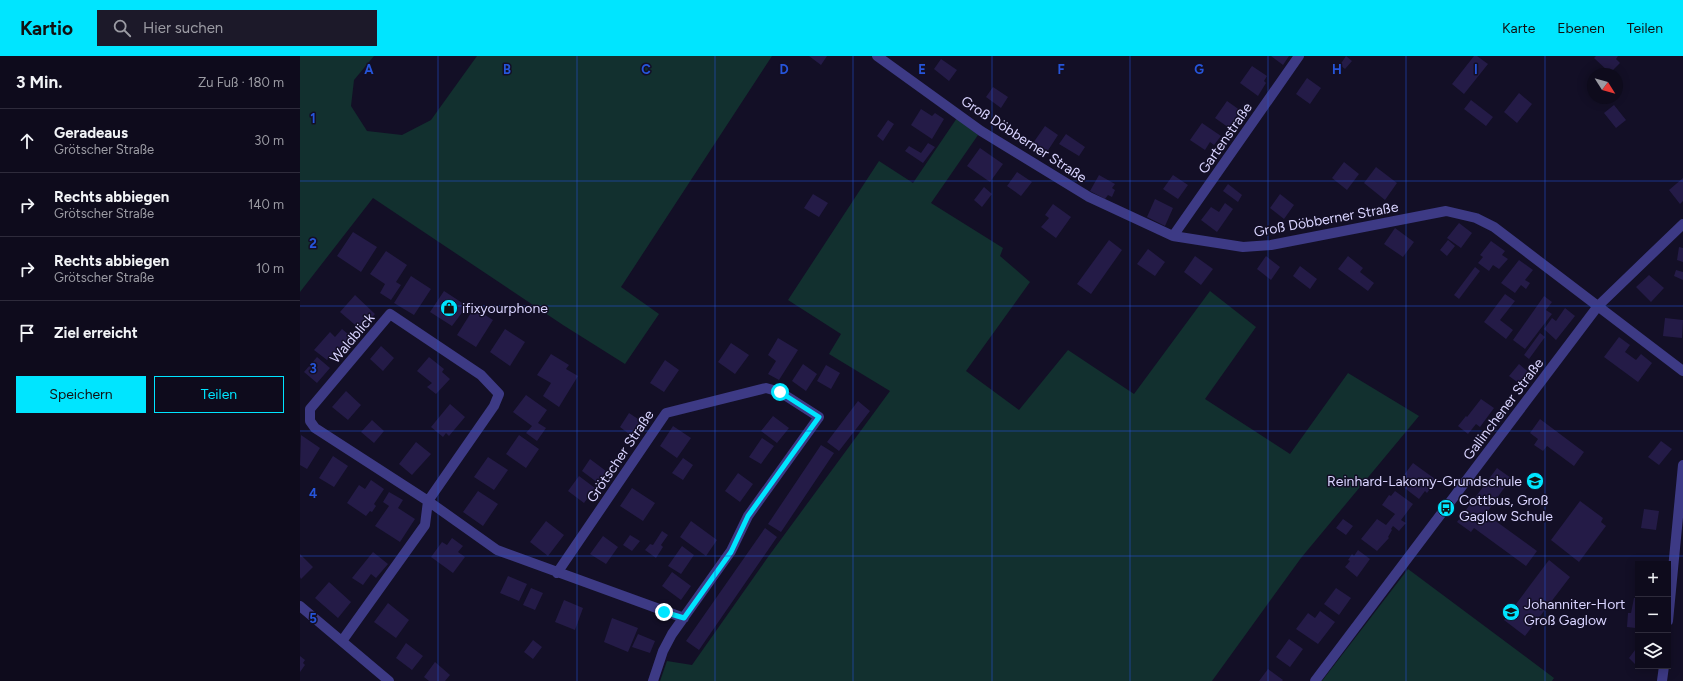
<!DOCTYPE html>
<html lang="de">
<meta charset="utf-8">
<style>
:root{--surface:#0e0b1c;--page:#1c1929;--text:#f1f3f6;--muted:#9b9ba3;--line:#2e2b3b;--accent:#00e5ff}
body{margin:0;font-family:Figtree,sans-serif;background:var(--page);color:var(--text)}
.controls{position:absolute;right:12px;bottom:12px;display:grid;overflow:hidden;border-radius:0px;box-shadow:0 2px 10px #0003}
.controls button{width:36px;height:36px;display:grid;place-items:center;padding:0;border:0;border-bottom:1px solid var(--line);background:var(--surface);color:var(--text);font:20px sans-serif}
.compass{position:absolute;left:1287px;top:12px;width:36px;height:36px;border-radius:50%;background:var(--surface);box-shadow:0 2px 10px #0003;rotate:127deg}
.stop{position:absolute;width:12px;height:12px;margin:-9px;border:3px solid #00e5ff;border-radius:50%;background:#fff}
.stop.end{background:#00e5ff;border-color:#fff;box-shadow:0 1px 4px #0008}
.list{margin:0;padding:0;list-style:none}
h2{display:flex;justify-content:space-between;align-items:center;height:52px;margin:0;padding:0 16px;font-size:17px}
h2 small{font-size:13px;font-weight:400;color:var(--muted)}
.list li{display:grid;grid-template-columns:26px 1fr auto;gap:12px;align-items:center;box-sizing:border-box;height:64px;padding:0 16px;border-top:1px solid var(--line)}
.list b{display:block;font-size:15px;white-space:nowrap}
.list p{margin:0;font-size:13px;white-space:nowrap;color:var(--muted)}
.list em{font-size:13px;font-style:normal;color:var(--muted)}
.actions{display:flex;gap:8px;padding:12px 16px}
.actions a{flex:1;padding:9px 0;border:1px solid var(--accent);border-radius:0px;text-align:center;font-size:14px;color:var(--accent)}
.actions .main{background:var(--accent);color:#111}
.icon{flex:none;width:22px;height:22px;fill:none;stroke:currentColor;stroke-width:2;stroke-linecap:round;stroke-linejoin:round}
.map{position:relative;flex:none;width:1383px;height:625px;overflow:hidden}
header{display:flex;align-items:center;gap:24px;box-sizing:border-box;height:56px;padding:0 20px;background:var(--accent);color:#111}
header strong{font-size:19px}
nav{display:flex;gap:22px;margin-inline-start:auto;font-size:14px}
.search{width:280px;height:36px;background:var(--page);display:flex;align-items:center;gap:10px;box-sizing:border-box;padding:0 14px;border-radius:0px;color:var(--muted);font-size:15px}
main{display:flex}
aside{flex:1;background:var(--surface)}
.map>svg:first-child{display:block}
</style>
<header>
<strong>Kartio</strong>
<div class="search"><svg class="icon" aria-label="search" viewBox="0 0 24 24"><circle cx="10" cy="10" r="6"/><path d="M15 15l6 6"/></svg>Hier suchen</div>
<nav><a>Karte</a><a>Ebenen</a><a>Teilen</a></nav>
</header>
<main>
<aside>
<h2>3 Min.<small>Zu Fuß · 180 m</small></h2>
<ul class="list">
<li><svg class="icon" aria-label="ahead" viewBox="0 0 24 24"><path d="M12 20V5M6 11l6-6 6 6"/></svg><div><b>Geradeaus</b><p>Grötscher Straße</p></div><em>30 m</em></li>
<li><svg class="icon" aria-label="right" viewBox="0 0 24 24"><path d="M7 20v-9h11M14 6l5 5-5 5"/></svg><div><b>Rechts abbiegen</b><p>Grötscher Straße</p></div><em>140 m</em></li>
<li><svg class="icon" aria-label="right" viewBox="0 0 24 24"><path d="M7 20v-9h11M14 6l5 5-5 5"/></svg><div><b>Rechts abbiegen</b><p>Grötscher Straße</p></div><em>10 m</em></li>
<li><svg class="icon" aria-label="arrive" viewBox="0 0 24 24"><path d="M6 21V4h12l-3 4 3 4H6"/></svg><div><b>Ziel erreicht</b></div></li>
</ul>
<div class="actions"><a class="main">Speichern</a><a>Teilen</a></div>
</aside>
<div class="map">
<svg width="1383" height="625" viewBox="0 0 1383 625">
<rect width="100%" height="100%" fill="#130f26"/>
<!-- green -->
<path fill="#12302f" d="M0,0H74L54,24L51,50L67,75L102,79L131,64L177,0H472L321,231L359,258L325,308L263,269L73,142L0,236Z
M657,62L678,79L631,147L703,192L700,200L730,226L666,315L719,354L768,294L834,338L910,235L956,271L905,343L990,398L1048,317L1119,360L1001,502L912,625H360L367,605L392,609L468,501L590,335L529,298L541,278L488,244L579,105L613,127Z
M1108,513L1254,622L1252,625H1022Z"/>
<!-- building -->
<path fill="#241b47" d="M509,0H527L521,9Z
M971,0H989L983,9Z
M1046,0L1052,5L1045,13L1040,9Z
M1174,0H1177L1188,8L1164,38L1152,28Z
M1296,0H1318L1316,3L1320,7L1310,17L1294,2Z
M641,3L657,14L649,25L634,13Z
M952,10L967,20L964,25L966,27L958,40L940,27Z
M1007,22L1021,32L1010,48L996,38Z
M693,31L708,41L701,52L686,41Z
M1219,37L1232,48L1217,67L1204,56Z
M1171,44L1193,61L1186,70L1164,53Z
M927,45L944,57L932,74L915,62Z
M1314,49L1326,64L1316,72L1304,57Z
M621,53L632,60L635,57L644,63L632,83L611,69Z
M588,64L594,68L583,85L577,80Z
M902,67L921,80L914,89L910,86L905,94L890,84Z
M745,70L758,79L745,99L731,90Z
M766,78L785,91L779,100L759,88Z
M628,87L635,91L623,107L605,95L609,90L621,97Z
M680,92L703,108L690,126L667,110Z
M1044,106L1059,118L1047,134L1032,122Z
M1076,111L1097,127L1085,144L1064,127Z
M717,116L732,126L721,140L707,130Z
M799,119L815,128L812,132L815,134L812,141L808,139L805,143L790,135Z
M873,119L888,129L878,143L863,133Z
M1383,122V145L1380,148L1369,134Z
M928,128L942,139L938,146L923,135Z
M684,131L692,138L682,151L674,144Z
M513,138L528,147L519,161L504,152Z
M980,138L994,149L984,163L970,152Z
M855,143L873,152L865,170L847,161Z
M925,147L933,153L917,176L901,164L911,151L919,156Z
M753,148L771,161L756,182L741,171L749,162L745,159Z
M1159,167L1172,177L1161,192L1147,182Z
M1095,172L1114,186L1103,201L1084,188Z
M53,176L77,191L61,216L37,200Z
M809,184L822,194L791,238L777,228Z
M1148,184L1155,190L1147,200L1140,194Z
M1191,185L1205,195L1202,199L1208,203L1199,213L1193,209L1189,215L1178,207L1183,201L1180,199Z
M1379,191L1383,192V206L1377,204Z
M848,193L865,206L855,220L837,208Z
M86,195L107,209L96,226L101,229L91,244L80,237L85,228L70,218Z
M895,200L913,213L901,229L884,216Z
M966,200L980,211L971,224L957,213Z
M1048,200L1063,212L1060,216L1074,227L1068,235L1038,213Z
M1219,204L1233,214L1225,224L1230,227L1226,233L1221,229L1215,237L1201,227Z
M1000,210L1017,223L1010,233L993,220Z
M1175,211L1180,215L1159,243L1154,239Z
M1376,214L1383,216V224L1374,220Z
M1349,219L1364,232L1351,246L1336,231Z
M111,220L131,233L114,259L94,247Z
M144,235L167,250L152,270L130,256Z
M1205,238L1215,245L1200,264L1213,274L1206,283L1184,266Z
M55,239L75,258L61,274L40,256Z
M1244,240L1252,246L1246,254L1252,258L1225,293L1213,284Z
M174,252L193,264L176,291L157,279Z
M1265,252L1275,260L1256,284L1244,273L1252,262L1256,265Z
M1365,262L1383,264L1382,282L1363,280Z
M42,273L55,284L40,301L35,296L27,304L14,294L30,276L35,281Z
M205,273L225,286L210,310L190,296Z
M1240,277L1245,281L1229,303L1224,299Z
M1319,281L1330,289L1325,296L1336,304L1341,298L1352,307L1338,326L1304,301Z
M478,282L498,294L479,324L468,318L476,305L468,299Z
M431,287L449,299L435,318L418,306Z
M81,290L94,302L83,315L70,303Z
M251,298L269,309L266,313L278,320L259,351L243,340L251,327L237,319Z
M17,301L30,312L17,327L4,316Z
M129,301L144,313L142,316L150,323L136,338L127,331L132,327L117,315Z
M365,304L379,314L364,336L350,327Z
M503,308L517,318L506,335L492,325Z
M1219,308L1233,320L1224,331L1209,320Z
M526,309L540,317L531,333L517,325Z
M46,335L61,349L48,364L32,351Z
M226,339L247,354L238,367L246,372L237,385L226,377L232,370L213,356Z
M1181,343L1194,352L1180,371L1176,368L1168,378L1158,370L1166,360L1167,361Z
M558,345L570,355L539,395L527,386Z
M150,348L165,361L149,380L146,377L143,381L131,371Z
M329,357L344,367L333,381L320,371Z
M473,360L489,372L477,387L461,375Z
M1240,363L1284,396L1274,410L1247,390L1243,395L1234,389L1238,383L1230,377Z
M72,364L84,375L74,387L61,376Z
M373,370L391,382L377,402L360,390Z
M1,379L20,392L7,413L0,409Z
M219,379L239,393L226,412L206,398Z
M462,382L474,390L461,408L449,401Z
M1361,385L1372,393L1359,409L1348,401Z
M116,386L131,398L112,419L99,408Z
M521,389L534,397L481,476L468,468Z
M33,400L48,410L34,431L19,422Z
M188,401L208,414L194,434L174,421Z
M383,402L393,409L383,424L372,417Z
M290,403L306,415L298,427L282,415Z
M1113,407L1135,423L1130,429L1132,430L1127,437L1125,435L1119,443L1098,427Z
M1197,412L1211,422L1186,458L1237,495L1226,510L1174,472L1171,476L1157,466Z
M438,417L453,428L440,446L425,435Z
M279,420L295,432L284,447L268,435Z
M71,424L84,433L74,448L76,450L72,456L70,455L66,460L47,447L59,429L65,433Z
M332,432L355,447L343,465L320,450Z
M178,435L198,448L183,470L163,456Z
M1095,435L1113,448L1101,464L1106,467L1099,475L1093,470L1091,473L1092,474L1088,481L1089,482L1077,495L1061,483L1077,463L1086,469L1095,458L1082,449L1089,439L1091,440Z
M89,436L103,444L98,452L115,463L100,486L75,470L89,450L83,446Z
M1280,445L1303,462L1301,466L1306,470L1279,506L1251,484Z
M1344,453L1359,455L1356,474L1341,472Z
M1043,463L1053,470L1046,479L1036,472Z
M246,465L264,479L248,500L230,486Z
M391,465L417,484L406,500L380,481Z
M465,472L477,481L399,594L386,585Z
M362,475L368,479L361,489L363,491L356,502L345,494L350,488L353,489Z
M330,479L340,485L332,495L323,489Z
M303,480L318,491L306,508L290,498Z
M152,482L163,490L158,496L165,501L153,517L131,501L142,486L147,489Z
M382,490L394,499L381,518L368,510Z
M1058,494L1070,503L1057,521L1045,511L1050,505L1048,504L1052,498L1054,500Z
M73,496L88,508L76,522L71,518L63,529L52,522Z
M0,498L13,511L1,523L0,521Z
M1249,504L1270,521L1225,580L1204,564Z
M372,516L391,530L381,544L362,530Z
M208,520L227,528L219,545L200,537Z
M29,526L51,546L38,562L15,542Z
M231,532L243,537L235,554L223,549Z
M1036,532L1051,542L1039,559L1024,548Z
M1334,542H1338L1336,572L1327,571L1328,557H1331Z
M264,544L283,552L275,574L255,566Z
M88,547L109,564L96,582L74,566Z
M1020,555L1035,566L1018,588L996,573L1008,557L1015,562Z
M312,562L338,572L328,596L304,586Z
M338,578L355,585L350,597L332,591Z
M989,583L1003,593L990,611L976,601Z
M233,584L242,591L233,603L224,596Z
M106,587L123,600L112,614L96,602Z
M1338,590V604L1335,608L1329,602Z
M0,600L5,604L3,607L5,609L0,616Z
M135,606L150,619L145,625H129L124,621Z
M968,613L983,624L982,625H959Z"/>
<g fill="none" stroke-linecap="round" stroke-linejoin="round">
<!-- minor -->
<path stroke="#3d3a85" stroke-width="10" d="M577,0L681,75L789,141L873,180L943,191L971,189L1146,155L1176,162L1194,171L1383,315
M873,180L999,0
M257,517L366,357L466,332L480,336L519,361L448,460L431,495L372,578L363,595L353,625
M0,550L89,625
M1368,565L1383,409
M42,585L125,469L128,445L194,350L199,338L181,319L90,258L10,353V365L15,372L128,445L197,494L384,562
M1015,625L1298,250L1383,168
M1362,625L1364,610"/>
</g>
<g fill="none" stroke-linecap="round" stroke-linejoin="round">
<!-- route -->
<path stroke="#00e5ff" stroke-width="5" d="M364,556L384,562L431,496L448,460L519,361L480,336"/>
</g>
<!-- grid -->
<path fill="none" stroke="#2655da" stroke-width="1" stroke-opacity="0.55" d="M138,0V625M277,0V625M415,0V625M553,0V625M692,0V625M830,0V625M968,0V625M1106,0V625M1245,0V625M0,125H1383M0,250H1383M0,375H1383M0,500H1383"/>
<!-- icons -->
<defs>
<symbol id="shop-disc" viewBox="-11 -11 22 22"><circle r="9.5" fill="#00e5ff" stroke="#130f26"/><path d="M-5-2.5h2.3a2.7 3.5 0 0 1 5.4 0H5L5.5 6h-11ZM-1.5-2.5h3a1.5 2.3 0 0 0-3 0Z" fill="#111"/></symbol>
<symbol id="school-disc" viewBox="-11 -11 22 22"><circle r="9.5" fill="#00e5ff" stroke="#130f26"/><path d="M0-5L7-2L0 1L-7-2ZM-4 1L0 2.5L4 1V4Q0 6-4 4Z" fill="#111"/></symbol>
<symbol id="bus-disc" viewBox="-11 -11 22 22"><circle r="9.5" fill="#00e5ff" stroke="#130f26"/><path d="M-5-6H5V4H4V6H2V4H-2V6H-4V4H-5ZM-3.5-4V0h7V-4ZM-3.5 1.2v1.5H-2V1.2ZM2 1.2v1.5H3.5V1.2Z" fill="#111"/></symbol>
</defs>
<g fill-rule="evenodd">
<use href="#shop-disc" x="139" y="242" width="20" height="20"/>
<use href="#school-disc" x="1225" y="415" width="20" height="20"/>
<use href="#bus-disc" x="1136" y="442" width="20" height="20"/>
<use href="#school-disc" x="1201" y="546" width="20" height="20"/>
</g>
<g text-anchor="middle" stroke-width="3" stroke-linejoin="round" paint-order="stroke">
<!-- street labels -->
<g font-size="14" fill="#d9d4ff" stroke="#130f26">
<text transform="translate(925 82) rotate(-55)" y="5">Gartenstraße</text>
<text transform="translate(724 83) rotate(33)" y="5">Groß Döbberner Straße</text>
<text transform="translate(1026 163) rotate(-10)" y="5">Groß Döbberner Straße</text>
<text transform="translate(52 282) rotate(-50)" y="5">Waldblick</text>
<text transform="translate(1203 353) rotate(-53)" y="5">Gallinchener Straße</text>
<text transform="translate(320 400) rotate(-56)" y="5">Grötscher Straße</text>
</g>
<!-- poi labels -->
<g font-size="14" fill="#d9d4ff" stroke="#130f26" text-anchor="start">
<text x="162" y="257">ifixyourphone</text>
<text x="1222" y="430" text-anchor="end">Reinhard-Lakomy-Grundschule</text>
<text x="1159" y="449">Cottbus, Groß<tspan x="1159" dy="16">Gaglow Schule</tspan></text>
<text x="1224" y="553">Johanniter-Hort<tspan x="1224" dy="16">Groß Gaglow</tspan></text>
</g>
</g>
<g font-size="13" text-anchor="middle" font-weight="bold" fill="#2655da" stroke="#130f26" stroke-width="3" stroke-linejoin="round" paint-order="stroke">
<text x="69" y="18">A</text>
<text x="207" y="18">B</text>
<text x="346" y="18">C</text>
<text x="484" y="18">D</text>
<text x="622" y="18">E</text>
<text x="761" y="18">F</text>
<text x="899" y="18">G</text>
<text x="1037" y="18">H</text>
<text x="1176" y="18">I</text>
<text x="13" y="67">1</text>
<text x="13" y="192">2</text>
<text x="13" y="317">3</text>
<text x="13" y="442">4</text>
<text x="13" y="567">5</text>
</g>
</svg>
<div class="controls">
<button>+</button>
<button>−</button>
<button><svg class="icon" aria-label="layers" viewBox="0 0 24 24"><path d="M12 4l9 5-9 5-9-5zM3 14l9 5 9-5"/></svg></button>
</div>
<svg class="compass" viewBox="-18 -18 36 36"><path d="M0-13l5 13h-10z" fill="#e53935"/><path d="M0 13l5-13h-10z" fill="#9b9ba3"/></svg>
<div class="stop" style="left:480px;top:336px"></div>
<div class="stop end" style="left:364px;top:556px"></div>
</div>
</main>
